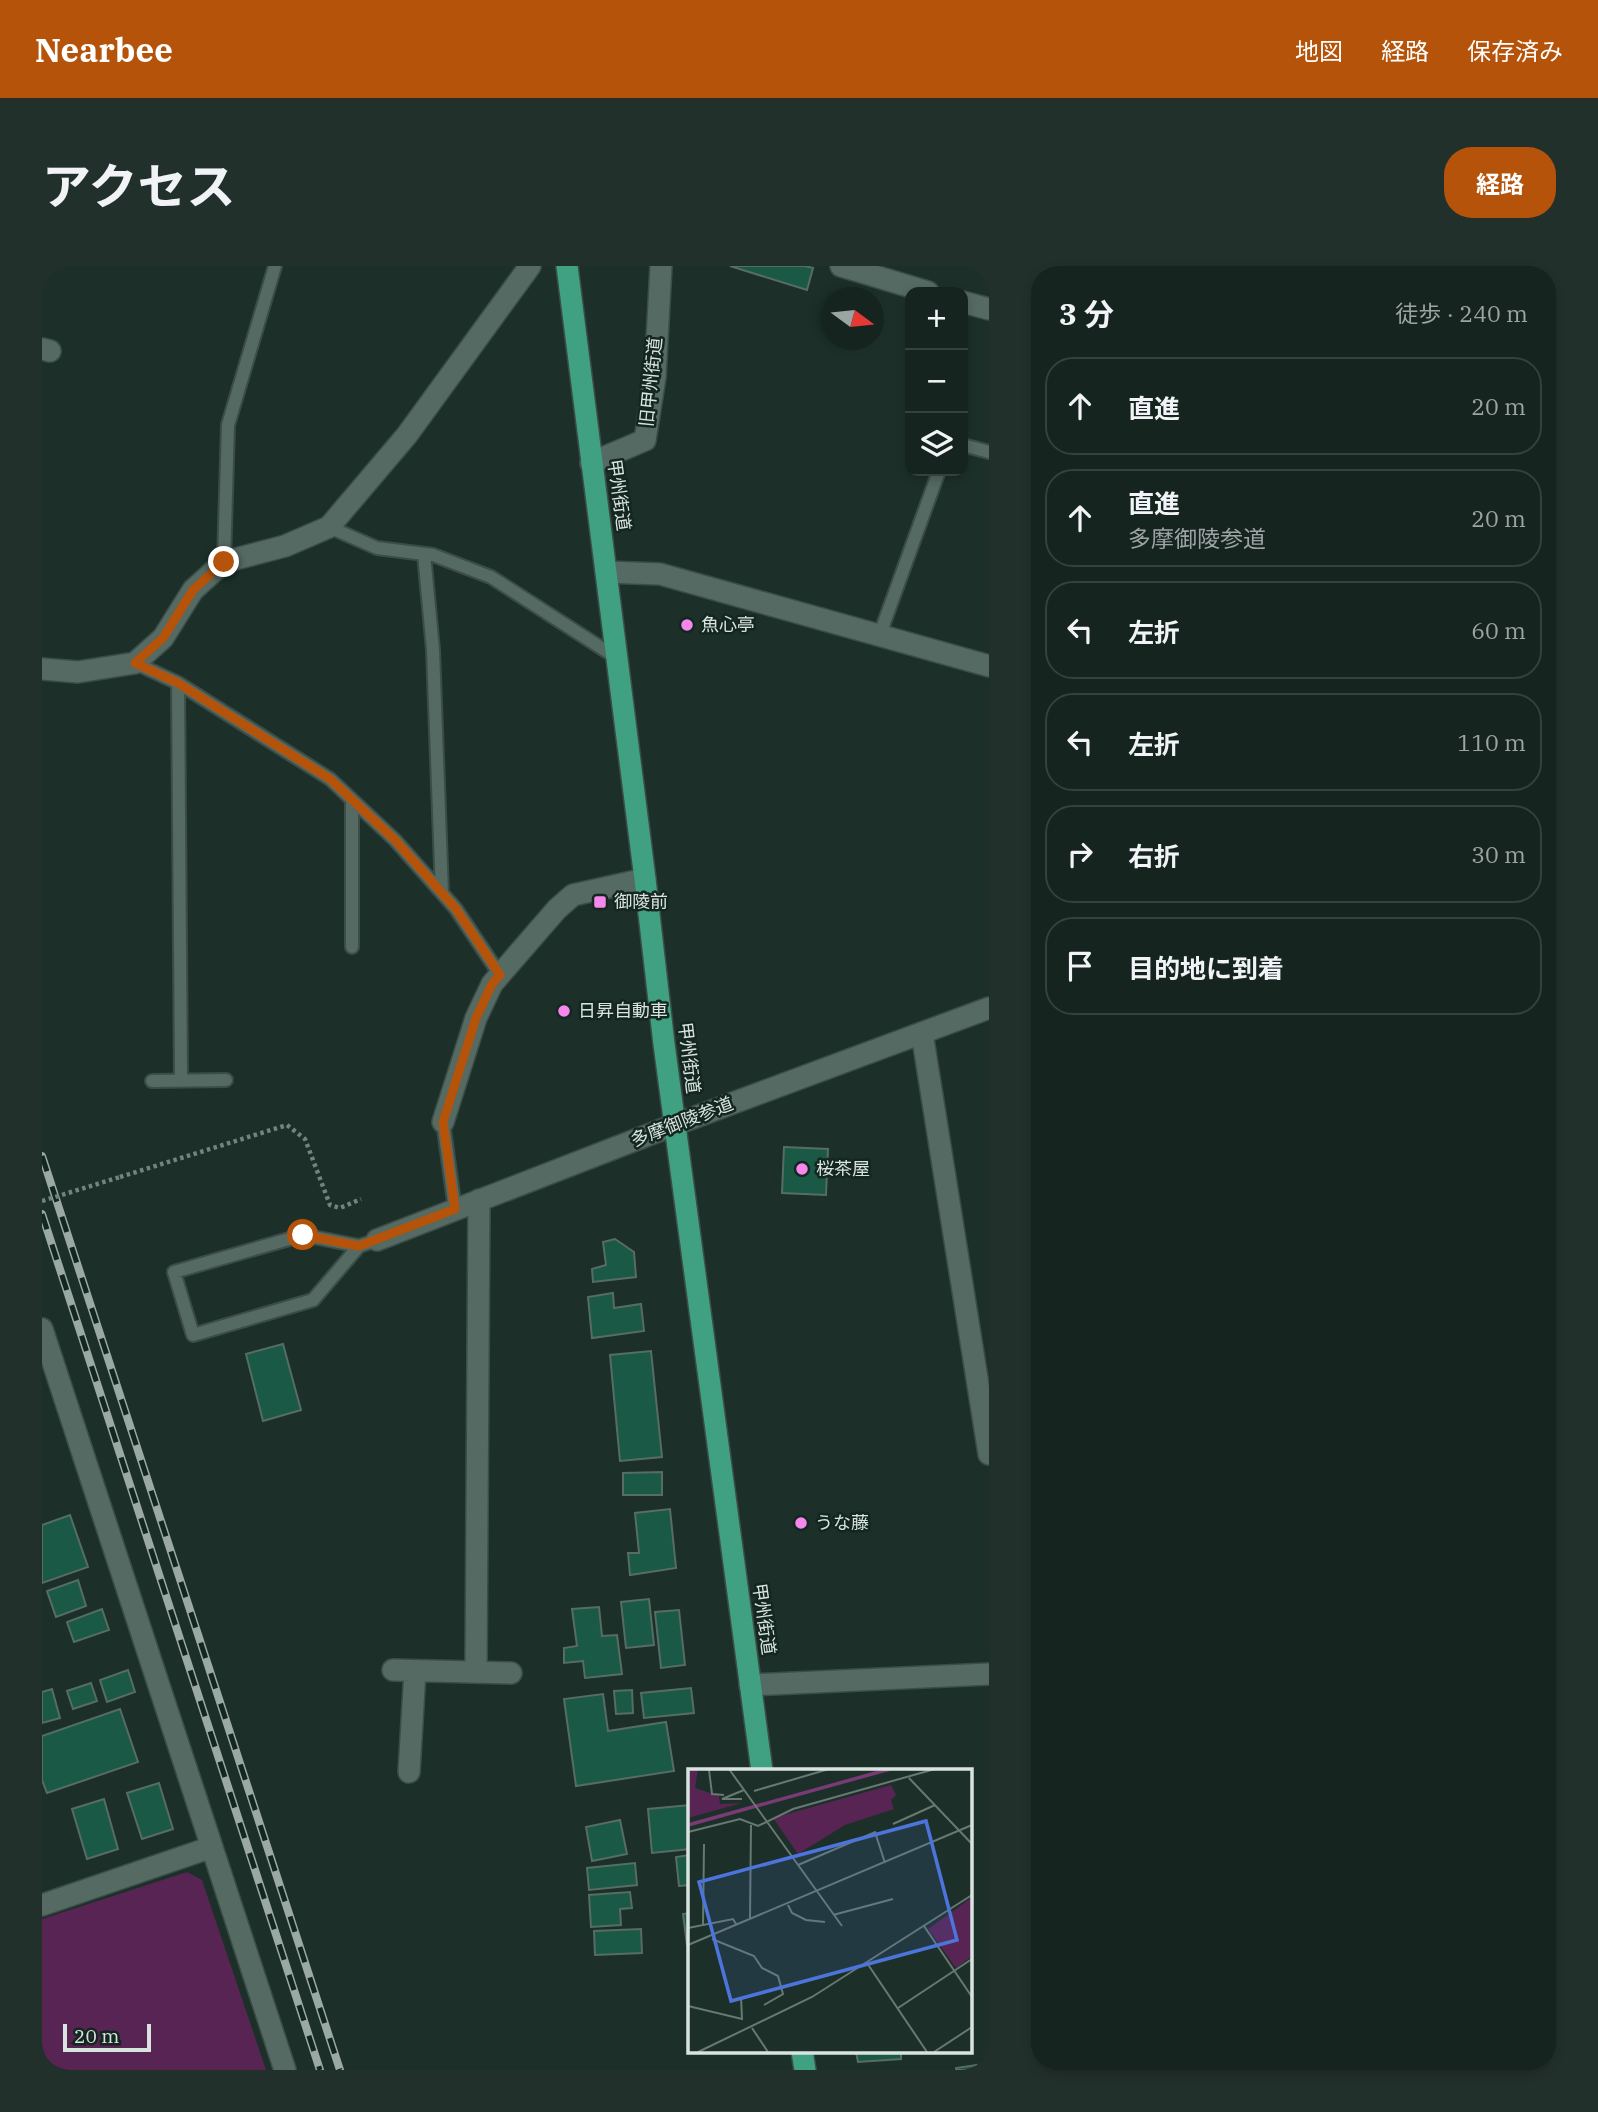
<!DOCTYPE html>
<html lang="ja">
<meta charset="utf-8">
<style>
:root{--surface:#15241f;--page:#22302c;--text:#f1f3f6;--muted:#9da4a4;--line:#34413d;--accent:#b45309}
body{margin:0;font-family:"IBM Plex Serif","Noto Sans JP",serif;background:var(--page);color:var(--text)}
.controls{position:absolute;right:21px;top:21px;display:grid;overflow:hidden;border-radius:14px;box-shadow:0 4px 10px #0003}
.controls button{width:63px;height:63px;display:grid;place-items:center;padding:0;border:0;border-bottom:2px solid var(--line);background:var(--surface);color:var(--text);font:35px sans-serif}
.compass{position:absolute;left:779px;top:21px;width:63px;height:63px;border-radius:50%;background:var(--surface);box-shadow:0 4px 10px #0003;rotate:105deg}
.scale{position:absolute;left:21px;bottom:18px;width:88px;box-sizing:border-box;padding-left:7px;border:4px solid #d9e4e0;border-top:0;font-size:19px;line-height:24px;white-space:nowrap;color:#d9e4e0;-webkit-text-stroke:5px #13261f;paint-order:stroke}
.stop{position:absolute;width:21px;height:21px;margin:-16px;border:5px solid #b45309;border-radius:50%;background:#fff}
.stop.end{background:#b45309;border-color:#fff;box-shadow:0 2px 7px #0008}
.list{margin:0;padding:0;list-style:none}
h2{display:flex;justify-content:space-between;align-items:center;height:91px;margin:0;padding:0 28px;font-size:30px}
h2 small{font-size:23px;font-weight:400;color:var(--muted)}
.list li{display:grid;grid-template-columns:46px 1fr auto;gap:21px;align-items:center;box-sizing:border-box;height:98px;margin:0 14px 14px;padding:0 14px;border:2px solid var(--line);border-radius:28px}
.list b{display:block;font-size:26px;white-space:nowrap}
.list p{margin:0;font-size:23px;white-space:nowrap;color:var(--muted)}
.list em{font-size:23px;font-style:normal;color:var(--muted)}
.icon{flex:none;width:38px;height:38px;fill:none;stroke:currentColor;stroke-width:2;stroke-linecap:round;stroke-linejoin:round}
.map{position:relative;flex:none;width:947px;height:1804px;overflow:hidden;border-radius:28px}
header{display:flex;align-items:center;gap:42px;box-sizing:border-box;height:98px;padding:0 35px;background:var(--accent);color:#fff}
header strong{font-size:33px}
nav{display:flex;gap:38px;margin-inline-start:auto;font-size:24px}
.intro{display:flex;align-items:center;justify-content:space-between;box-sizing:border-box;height:168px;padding:0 42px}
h1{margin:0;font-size:49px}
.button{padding:18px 32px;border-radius:28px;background:var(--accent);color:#fff;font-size:24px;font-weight:700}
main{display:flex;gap:42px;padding:0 42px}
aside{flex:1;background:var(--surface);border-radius:28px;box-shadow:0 4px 10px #0003}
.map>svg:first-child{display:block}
</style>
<header>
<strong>Nearbee</strong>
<nav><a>地図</a><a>経路</a><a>保存済み</a></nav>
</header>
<div class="intro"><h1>アクセス</h1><a class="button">経路</a></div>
<main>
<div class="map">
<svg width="947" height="1804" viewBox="0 0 947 1804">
<rect width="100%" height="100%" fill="#1c3029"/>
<!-- green -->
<path fill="#572453" d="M145,1606L160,1614L224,1804H0V1653Z"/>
<!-- building -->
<path fill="#195946" stroke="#576c63" stroke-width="2" d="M688,0H763L771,2L765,24Z
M742,881L786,883L784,929L740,927Z
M573,973L592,986L594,1011L551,1016L550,1003L564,999L561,976Z
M571,1027L572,1042L599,1038L602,1065L550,1072L546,1031Z
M241,1078L259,1144L221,1155L204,1088Z
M609,1085L620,1191L578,1195L568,1089Z
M620,1206V1229H581V1207Z
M628,1243L634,1302L588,1309L586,1287H597L593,1247Z
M28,1249L46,1301L0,1317V1259Z
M36,1314L44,1340L14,1351L5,1325Z
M607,1333L612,1379L584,1382L579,1336Z
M557,1341L560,1370L575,1369L580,1408L543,1412L541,1395L522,1397V1382L535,1380L530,1343Z
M60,1343L67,1364L32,1376L25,1356Z
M637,1344L643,1399L619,1402L613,1346Z
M86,1404L93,1426L65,1436L58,1414Z
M49,1417L55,1435L31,1443L25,1425Z
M649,1422L652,1447L602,1452L599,1427Z
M10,1423L18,1452L0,1457V1426Z
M590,1424L591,1447L574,1448L572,1425Z
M561,1428L566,1465L624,1456L632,1505L534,1520L522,1433Z
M78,1443L96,1496L5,1527L0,1514V1470Z
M117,1517L131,1563L100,1573L85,1527Z
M62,1533L76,1583L45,1593L30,1543Z
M648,1539V1583L610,1587L606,1543Z
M578,1554L585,1588L550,1595L544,1561Z
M648,1589V1619L637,1620L634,1591Z
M593,1597L595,1619L547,1624L545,1602Z
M588,1626L590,1642L578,1643L579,1659L549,1661L547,1629Z
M648,1647V1679H645L641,1648Z
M599,1663L600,1687L553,1689L552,1665Z
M830,1785H859V1793L816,1796L814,1786Z
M942,1798V1804H914V1802Z"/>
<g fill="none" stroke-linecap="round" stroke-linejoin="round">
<defs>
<path id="lane" d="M921,179L947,186
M287,261L335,282L391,289L449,311L575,392
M382,288L391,384L400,627
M182,296L186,159L233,0
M838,368L897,205
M93,397L136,417L288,513L353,574L414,643L458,709
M136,417L139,814
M310,534V681
M110,815L184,814
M401,856L413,943
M317,980L261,969L132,1006L151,1069L271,1034L317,980L335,974"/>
<path id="street" d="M799,0L886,26
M921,36L947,43
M0,83L8,85
M549,197L603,174L613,111L619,0
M564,306L618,308L947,400
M0,403L36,406L93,397L121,372L151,324L182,296L243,280L287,261L365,169L488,0
M880,767L947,1188
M401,856L434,752L450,718L515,643L531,629L603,613
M0,1063L243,1804
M351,1404L469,1407
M434,1406L437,934
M708,1419L947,1408
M367,1506L373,1405
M0,1639L170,1581"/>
<path id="secondary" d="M335,974L632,859L947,742"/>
<path id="highway" d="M525,0L603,613L622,778L720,1505
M760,1785L763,1804"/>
</defs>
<!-- lane casing -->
<use href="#lane" stroke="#3c4d47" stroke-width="16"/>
<!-- street casing -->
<use href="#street" stroke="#3c4d47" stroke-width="24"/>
<!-- secondary casing -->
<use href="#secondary" stroke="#3c4d47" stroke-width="24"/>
<!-- highway casing -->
<use href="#highway" stroke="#3c4d47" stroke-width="24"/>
<!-- path -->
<path stroke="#73837d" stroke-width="4.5" stroke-dasharray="3.5 3.5" stroke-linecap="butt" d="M78,911L245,859L263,873L288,939L298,942L319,933"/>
<!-- lane -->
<use href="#lane" stroke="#556a62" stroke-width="12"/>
<!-- street -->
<use href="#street" stroke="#556a62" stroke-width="21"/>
<!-- secondary -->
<use href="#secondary" stroke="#556a62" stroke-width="21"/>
<!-- highway -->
<use href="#highway" stroke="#3fa182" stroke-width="21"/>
<defs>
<path id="rail" d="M0,890L298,1804
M0,948L278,1804"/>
</defs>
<!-- rail casing -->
<use href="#rail" stroke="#9ba9a4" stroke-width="8"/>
<!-- rail -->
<use href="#rail" stroke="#13261f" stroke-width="5" stroke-dasharray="16" stroke-linecap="butt"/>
<!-- path-bridge -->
<path stroke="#73837d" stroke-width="4.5" stroke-dasharray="3.5 3.5" stroke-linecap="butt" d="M0,935L78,911"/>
</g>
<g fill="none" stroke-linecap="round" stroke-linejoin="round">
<!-- route -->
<path stroke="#b45309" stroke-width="9" d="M182,296L151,324L121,372L93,397L136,417L288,513L353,574L414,643L458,709L450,718L434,752L401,856L413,943L317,980L261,969"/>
</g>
<!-- markers -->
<g fill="#f688ed" stroke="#13261f" stroke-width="2.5">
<circle cx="645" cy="359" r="7"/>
<rect x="551" y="629" width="14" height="14" rx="3.5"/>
<circle cx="522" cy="745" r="7"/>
<circle cx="760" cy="903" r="7"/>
<circle cx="759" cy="1257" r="7"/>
</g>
<g text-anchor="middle" stroke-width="5" stroke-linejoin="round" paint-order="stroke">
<!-- street labels -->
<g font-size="18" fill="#d9e4e0" stroke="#13261f">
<text transform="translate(609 116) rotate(-84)" y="6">旧甲州街道</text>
<text transform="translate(577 229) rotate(82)" y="6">甲州街道</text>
<text transform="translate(647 792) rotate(83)" y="6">甲州街道</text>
<text transform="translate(640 856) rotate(-21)" y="6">多摩御陵参道</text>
<text transform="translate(722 1353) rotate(82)" y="6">甲州街道</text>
</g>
<!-- poi labels -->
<g font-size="18" fill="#d9e4e0" stroke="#13261f" text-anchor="start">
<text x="659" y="365">魚心亭</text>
<text x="572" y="642">御陵前</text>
<text x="536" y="751">日昇自動車</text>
<text x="774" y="909">桜茶屋</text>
<text x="773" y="1263">うな藤</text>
</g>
</g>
<!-- overview -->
<g transform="translate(646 1503)">
<rect width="284" height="284" fill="#1c3029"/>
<path d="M0,0H10L7,19L31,27L32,35L54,34L0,49ZM203,16L208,26L203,31L206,40L157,56L110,85L85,49ZM283,129V188L268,199L240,160Z" fill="#572453"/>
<path fill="none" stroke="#7a3a75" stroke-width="3.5" d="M0,56L202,0"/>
<path fill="none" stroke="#687872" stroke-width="2" d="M41,0L154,157M21,1L24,25L36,26M221,9L284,75M66,22L141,0M54,30H34L56,21M205,55L247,36M0,63L52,50L70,57L105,40L247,0M110,96L187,63L197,94M100,136L104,144L118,151L137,153M145,146L205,130M62,149L63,56M15,156L16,75M236,157L284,228M0,159L45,150L48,155M24,170L66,187L74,199L90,207L95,225L76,236M0,176L284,56M179,194L239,283M0,237L54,250L53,228M210,239L284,190M64,259L80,283M10,283L124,228L284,126M246,283L284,258"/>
<path fill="#4c74da" fill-opacity="0.15" stroke="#4c74da" stroke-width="3.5" d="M238,52L269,171L43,232L11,113Z"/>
<rect width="284" height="284" fill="none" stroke="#d9e4e0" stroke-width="3.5"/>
</g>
</svg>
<div class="controls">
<button>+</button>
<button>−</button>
<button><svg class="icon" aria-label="layers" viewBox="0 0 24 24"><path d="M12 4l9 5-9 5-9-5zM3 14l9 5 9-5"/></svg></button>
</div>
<svg class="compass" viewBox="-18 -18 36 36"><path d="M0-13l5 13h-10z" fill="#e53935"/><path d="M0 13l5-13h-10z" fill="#9da4a4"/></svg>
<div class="scale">20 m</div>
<div class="stop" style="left:261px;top:969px"></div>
<div class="stop end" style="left:182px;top:296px"></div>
</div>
<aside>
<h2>3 分<small>徒歩 · 240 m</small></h2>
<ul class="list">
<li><svg class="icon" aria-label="ahead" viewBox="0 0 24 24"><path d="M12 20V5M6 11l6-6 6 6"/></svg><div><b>直進</b></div><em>20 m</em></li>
<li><svg class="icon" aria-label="ahead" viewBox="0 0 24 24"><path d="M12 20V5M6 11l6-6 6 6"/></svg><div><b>直進</b><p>多摩御陵参道</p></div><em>20 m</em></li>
<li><svg class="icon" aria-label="left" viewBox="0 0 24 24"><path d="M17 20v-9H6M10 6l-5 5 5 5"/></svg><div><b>左折</b></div><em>60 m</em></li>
<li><svg class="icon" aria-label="left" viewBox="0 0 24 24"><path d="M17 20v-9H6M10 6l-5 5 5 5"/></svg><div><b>左折</b></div><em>110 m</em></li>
<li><svg class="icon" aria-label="right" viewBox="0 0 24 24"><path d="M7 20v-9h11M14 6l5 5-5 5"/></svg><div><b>右折</b></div><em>30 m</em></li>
<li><svg class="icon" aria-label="arrive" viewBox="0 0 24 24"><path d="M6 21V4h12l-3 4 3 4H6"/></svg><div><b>目的地に到着</b></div></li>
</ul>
</aside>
</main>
